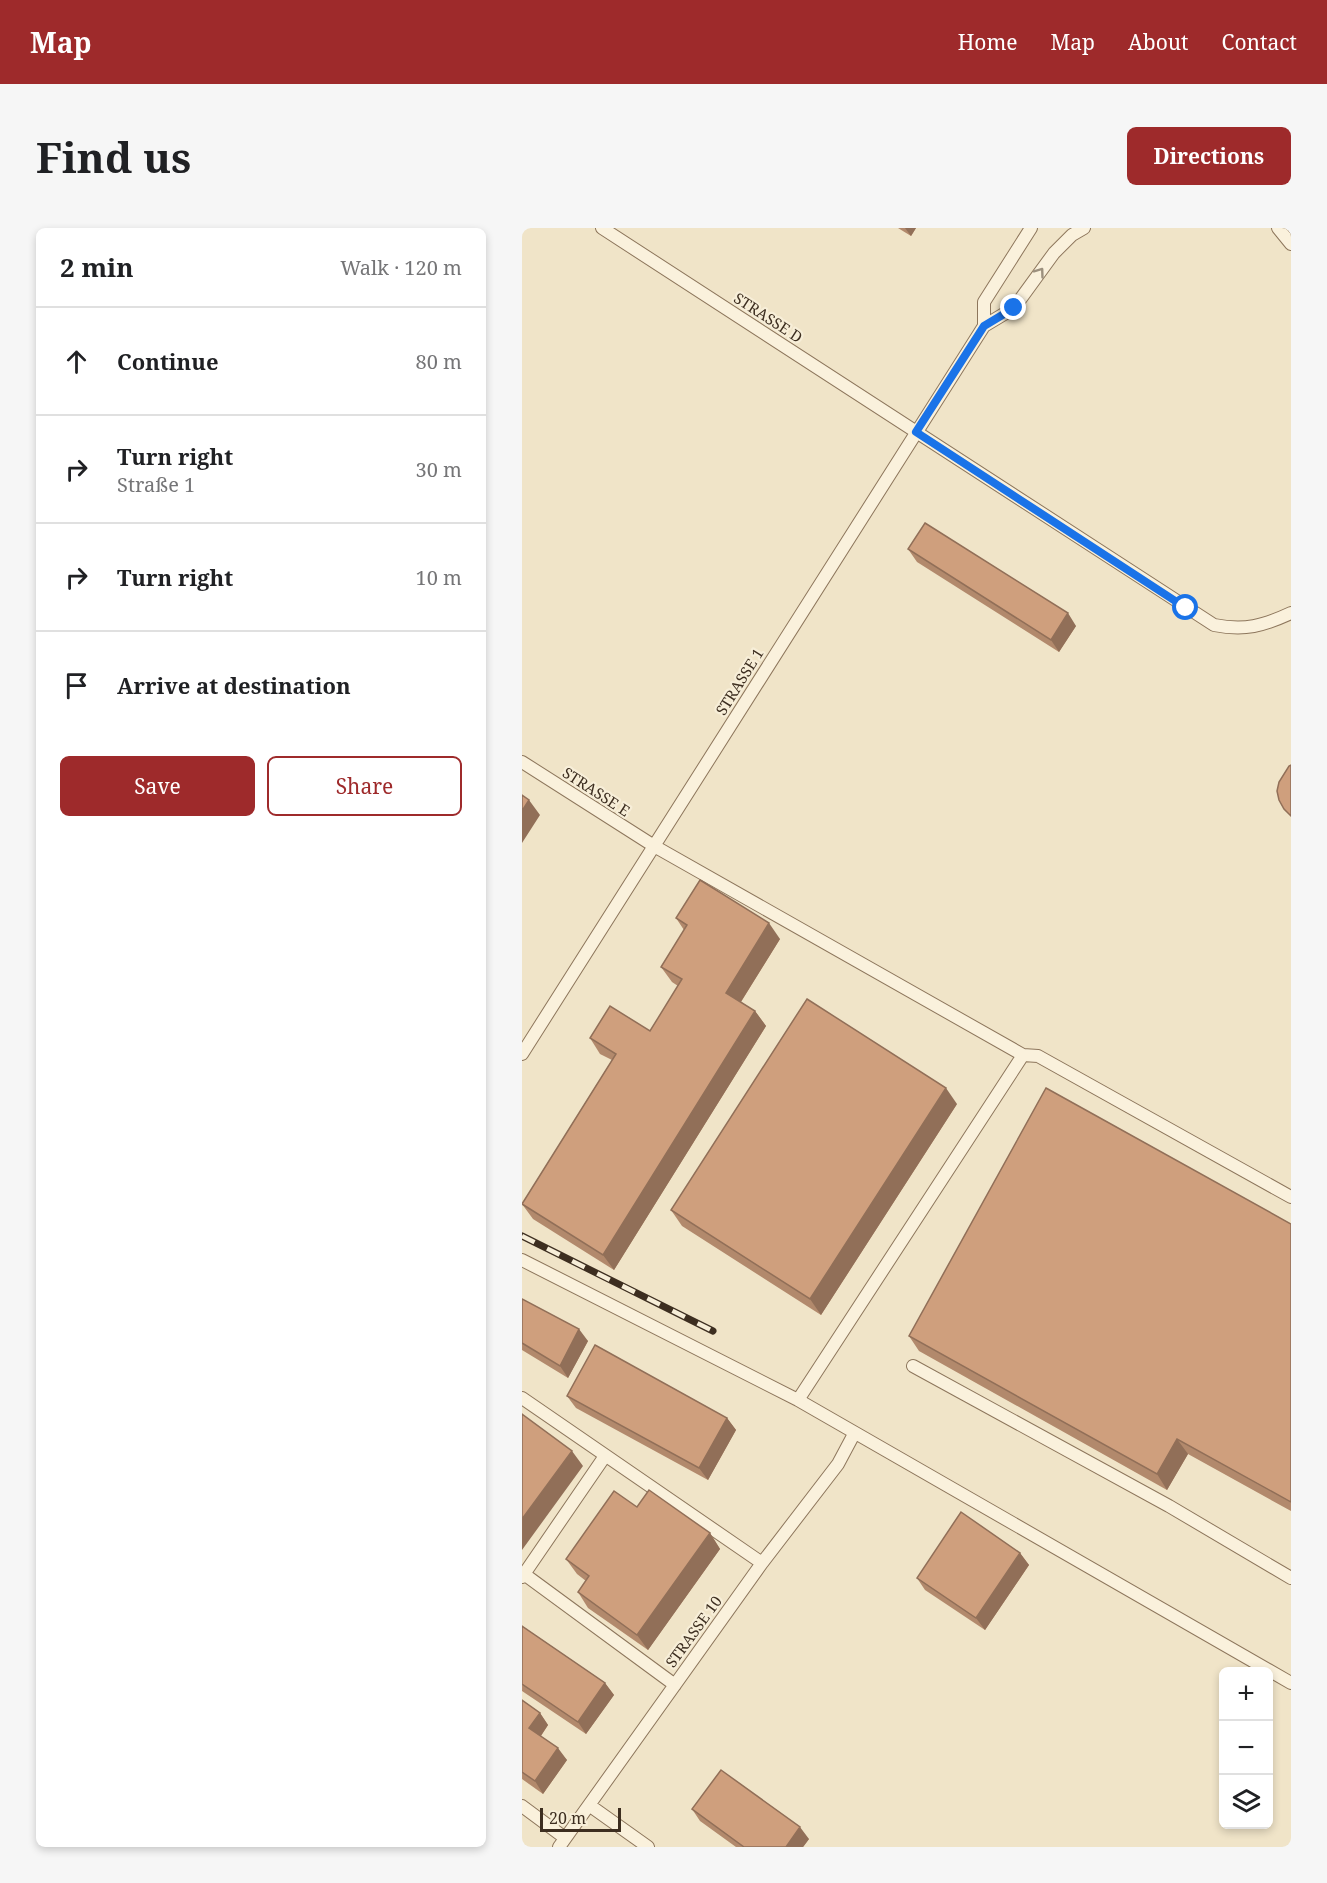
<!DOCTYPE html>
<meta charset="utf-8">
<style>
:root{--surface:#fff;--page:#f6f6f6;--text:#202124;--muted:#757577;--line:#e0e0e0;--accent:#9e2a2b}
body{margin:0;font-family:"Noto Serif",serif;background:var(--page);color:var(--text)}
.controls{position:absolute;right:18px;bottom:18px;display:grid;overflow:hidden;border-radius:9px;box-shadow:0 3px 9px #0003}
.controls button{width:54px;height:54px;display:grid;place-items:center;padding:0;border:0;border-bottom:2px solid var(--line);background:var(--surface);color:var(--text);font:30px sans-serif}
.scale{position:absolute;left:18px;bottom:15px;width:81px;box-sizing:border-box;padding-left:6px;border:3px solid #3d2e20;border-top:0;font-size:16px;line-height:21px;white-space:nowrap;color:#3d2e20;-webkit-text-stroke:4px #f7eed8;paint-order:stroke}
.stop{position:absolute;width:18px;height:18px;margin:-14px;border:4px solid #1a73e8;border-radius:50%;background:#fff}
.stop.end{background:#1a73e8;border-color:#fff;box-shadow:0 2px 6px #0008}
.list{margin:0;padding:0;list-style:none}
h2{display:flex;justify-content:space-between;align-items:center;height:78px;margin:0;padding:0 24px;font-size:26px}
h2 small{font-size:20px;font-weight:400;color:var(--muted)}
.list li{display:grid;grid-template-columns:39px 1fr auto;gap:18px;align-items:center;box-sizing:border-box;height:108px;padding:0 24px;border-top:2px solid var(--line)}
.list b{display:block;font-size:22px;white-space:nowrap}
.list p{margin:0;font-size:20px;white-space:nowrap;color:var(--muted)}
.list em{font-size:20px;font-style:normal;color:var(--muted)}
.actions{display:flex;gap:12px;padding:18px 24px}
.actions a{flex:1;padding:14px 0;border:2px solid var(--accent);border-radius:9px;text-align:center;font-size:21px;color:var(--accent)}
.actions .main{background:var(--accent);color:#fff}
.icon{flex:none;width:33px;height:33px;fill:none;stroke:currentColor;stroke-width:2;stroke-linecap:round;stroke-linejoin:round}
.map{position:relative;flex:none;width:769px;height:1619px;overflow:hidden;border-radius:9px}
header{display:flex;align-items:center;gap:36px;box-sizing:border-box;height:84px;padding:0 30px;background:var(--accent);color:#fff}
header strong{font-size:28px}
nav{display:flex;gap:33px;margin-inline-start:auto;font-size:21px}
.intro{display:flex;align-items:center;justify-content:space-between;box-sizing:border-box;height:144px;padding:0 36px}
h1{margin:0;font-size:42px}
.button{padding:15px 27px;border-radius:9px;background:var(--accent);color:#fff;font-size:21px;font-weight:700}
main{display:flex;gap:36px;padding:0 36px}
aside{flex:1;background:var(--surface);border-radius:9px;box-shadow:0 3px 9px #0003}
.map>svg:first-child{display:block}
</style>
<header>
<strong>Map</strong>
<nav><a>Home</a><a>Map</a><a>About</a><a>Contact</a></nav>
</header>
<div class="intro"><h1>Find us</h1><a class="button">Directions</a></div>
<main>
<aside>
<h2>2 min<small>Walk · 120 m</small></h2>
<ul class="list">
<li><svg class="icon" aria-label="ahead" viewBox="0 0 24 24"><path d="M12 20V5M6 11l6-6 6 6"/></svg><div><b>Continue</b></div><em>80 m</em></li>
<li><svg class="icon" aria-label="right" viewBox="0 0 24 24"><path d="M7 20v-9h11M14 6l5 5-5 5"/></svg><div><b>Turn right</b><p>Straße 1</p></div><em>30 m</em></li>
<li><svg class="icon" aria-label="right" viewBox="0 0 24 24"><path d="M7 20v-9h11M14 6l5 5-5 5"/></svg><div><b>Turn right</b></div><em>10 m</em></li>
<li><svg class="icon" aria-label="arrive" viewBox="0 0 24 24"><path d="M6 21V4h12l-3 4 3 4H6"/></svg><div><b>Arrive at destination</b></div></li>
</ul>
<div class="actions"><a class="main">Save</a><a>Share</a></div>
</aside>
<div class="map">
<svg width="769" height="1619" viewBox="0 0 769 1619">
<rect width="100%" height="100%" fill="#f0e4c8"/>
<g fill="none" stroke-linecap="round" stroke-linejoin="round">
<defs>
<path id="lane" d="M80,0L692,397C723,403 741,398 769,385
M756,0L769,16
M462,98V74L509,0
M0,534L132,618L501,827L516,828L769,969
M0,826L462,98L492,80L532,25L550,7L562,0
M0,1032L276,1172L769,1455
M391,1138L647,1278L769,1350
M0,1170L240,1335
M276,1172L501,827
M2,1346L153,1457
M0,1349L83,1228
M67,1577L126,1619
M0,1578L43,1610
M37,1619L240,1335L316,1236L332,1206"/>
</defs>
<!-- lane casing -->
<use href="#lane" stroke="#8d765c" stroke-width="14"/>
<!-- lane -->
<use href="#lane" stroke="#faf1dc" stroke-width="12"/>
<defs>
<path id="rail" d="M0,1008L191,1103"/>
</defs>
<!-- rail casing -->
<use href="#rail" stroke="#3d2e20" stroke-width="7"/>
<!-- rail -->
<use href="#rail" stroke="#f7eed8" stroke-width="4.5" stroke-dasharray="14" stroke-linecap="butt"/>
</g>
<!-- wall -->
<path fill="#b2896c" d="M376,0H394L389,8Z
M386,321L554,398L537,424L395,334Z
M154,690L258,711L219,774L233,783L244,798L92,1042L11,991L0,976L90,832L78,826L68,810L128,803L156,758L150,754L139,739L162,702Z
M435,876L299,1087L160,998L149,982Z
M769,996V1283L666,1226L645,1262L397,1123L387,1108Z
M0,1071L66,1113L46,1150L0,1122Z
M45,1168L205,1190L214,1202L186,1252L54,1180Z
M115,1279L188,1305L198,1321L126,1422L66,1380L56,1364L64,1353L55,1346L44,1331Z
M498,1325L507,1337L463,1402L403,1362L395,1350Z
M0,1398L83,1455L92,1467L64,1506L0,1463Z
M0,1472L18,1485L26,1497L19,1508L45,1532L21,1566L0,1551Z
M170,1581L287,1611L281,1619H214L178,1593Z"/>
<!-- shaded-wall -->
<path fill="#916f58" d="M383,0H394L389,8Z
M546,385L554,398L537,424L529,412Z
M7,572L18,587L0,615V583Z
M247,695L258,711L215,780L204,765Z
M233,783L244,798L92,1042L81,1027Z
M424,860L435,876L299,1087L288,1071Z
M57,1101L66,1113L46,1150L38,1138Z
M205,1190L214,1202L186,1252L177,1240Z
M655,1211L666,1226L645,1262L635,1246Z
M50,1223L61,1238L0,1322V1291Z
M188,1305L198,1321L126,1422L115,1407Z
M498,1325L507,1337L463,1402L454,1390Z
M83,1455L92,1467L64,1506L56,1494Z
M18,1485L26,1497L16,1512L7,1500Z
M36,1520L45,1532L21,1566L13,1553Z
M278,1599L287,1611L281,1619H264Z"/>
<!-- building -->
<path fill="#cf9f7d" stroke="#916f58" stroke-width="1.5" d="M403,295L546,385L529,412L386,321Z
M769,537V588L762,581L757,572L755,563L757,554L767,538Z
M0,567L7,572L0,583Z
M178,652L247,695L204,765L233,783L81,1027L0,976L94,826L68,810L88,778L128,803L160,751L139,739L165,697L154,690Z
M285,771L424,860L288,1071L149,982Z
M524,860L769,996V1274L655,1211L635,1246L387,1108Z
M0,1071L57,1101L38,1138L0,1115Z
M73,1117L205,1190L177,1240L45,1168Z
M0,1186L50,1223L0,1291Z
M127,1262L188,1305L115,1407L56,1364L67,1348L44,1331L92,1263L115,1279Z
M439,1284L498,1325L454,1390L395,1350Z
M0,1398L83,1455L56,1494L0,1456Z
M0,1472L18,1485L7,1500L36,1520L13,1553L0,1544Z
M199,1542L278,1599L264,1619H222L170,1581Z"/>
<!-- one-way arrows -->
<defs><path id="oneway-chevron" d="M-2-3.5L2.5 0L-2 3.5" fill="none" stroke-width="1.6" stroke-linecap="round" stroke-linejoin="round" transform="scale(1.5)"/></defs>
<use stroke="#9c907e" href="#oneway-chevron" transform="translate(518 44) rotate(-54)"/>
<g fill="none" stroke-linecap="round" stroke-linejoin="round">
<!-- route -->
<path stroke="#1a73e8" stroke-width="8" d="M492,80L462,98L394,204L664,380"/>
</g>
<g text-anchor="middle" stroke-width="4.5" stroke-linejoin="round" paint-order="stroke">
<!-- street labels -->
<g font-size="15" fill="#3d2e20" stroke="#f7eed8">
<text transform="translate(246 90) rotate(33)" y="5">STRASSE D</text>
<text transform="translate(218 454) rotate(-58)" y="5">STRASSE 1</text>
<text transform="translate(74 564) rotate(33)" y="5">STRASSE E</text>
<text transform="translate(172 1404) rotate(-54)" y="5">STRASSE 10</text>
</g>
</g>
</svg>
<div class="controls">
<button>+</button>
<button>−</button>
<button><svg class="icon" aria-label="layers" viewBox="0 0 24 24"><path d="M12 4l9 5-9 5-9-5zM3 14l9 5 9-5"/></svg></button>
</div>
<div class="scale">20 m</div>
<div class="stop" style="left:664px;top:380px"></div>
<div class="stop end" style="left:492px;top:80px"></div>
</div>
</main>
